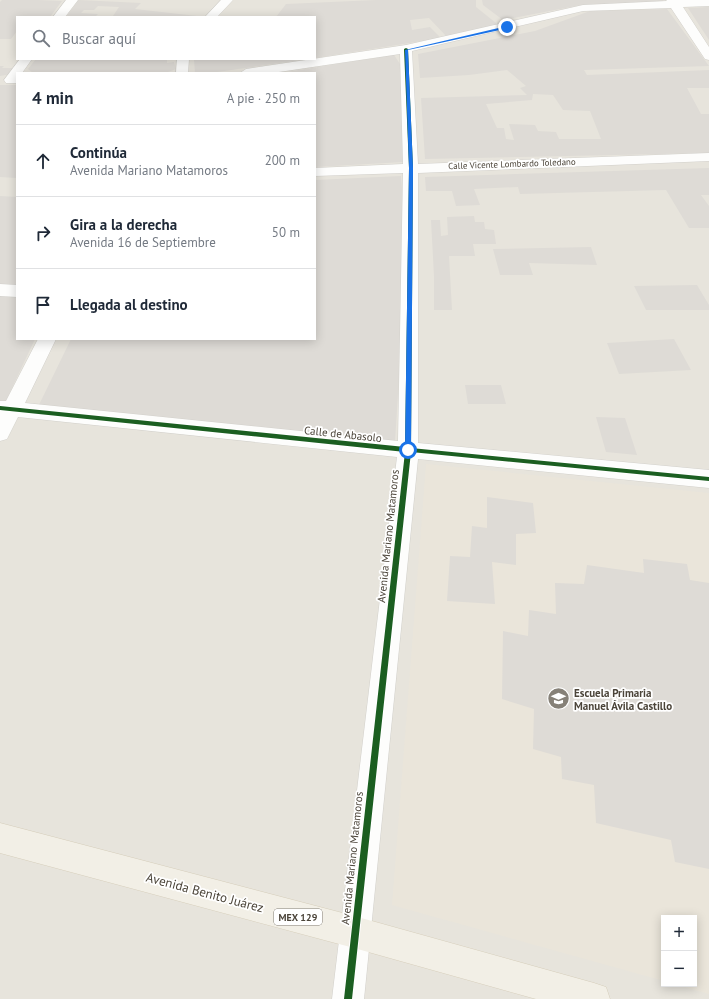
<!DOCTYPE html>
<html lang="es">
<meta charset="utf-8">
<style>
:root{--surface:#fff;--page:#f6f6f7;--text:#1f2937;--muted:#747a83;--line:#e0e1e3}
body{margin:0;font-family:"PT Sans",sans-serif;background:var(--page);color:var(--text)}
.controls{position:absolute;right:12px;bottom:12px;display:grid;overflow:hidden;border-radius:0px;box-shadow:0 2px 10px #0003}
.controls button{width:36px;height:36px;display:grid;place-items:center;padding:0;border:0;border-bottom:1px solid var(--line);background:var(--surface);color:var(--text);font:20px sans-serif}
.stop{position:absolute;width:12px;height:12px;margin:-9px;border:3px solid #1a73e8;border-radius:50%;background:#fff}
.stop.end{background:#1a73e8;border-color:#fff;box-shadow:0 1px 4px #0008}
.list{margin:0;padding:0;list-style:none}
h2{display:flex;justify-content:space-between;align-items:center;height:52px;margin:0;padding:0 16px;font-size:17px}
h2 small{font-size:13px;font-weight:400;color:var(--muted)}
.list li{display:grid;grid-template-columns:26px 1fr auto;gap:12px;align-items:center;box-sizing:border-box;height:72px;padding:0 16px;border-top:1px solid var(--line)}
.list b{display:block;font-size:15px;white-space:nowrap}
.list p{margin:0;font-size:13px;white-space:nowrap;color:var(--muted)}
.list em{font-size:13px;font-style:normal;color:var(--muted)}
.icon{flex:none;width:22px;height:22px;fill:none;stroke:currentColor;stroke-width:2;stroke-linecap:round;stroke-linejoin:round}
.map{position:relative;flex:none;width:709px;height:999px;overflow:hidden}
.search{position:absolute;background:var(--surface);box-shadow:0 2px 10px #0003;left:16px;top:16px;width:300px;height:44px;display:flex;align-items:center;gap:10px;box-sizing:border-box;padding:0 14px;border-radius:0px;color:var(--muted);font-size:15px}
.panel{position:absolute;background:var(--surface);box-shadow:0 2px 10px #0003;left:16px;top:72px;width:300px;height:268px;border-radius:0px}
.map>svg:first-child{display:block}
</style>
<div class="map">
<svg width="709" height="999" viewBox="0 0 709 999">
<rect width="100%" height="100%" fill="#f4f2ee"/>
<!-- residential -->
<path fill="#e7e4dc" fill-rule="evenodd" d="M0,0H709V999H0ZM17,17H315V59H17ZM17,73H315V339H17ZM664,918H694V984H664Z"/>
<!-- education -->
<path fill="#eae5da" d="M426,464L709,493V994L673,984H694V918H664V981L392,905Z"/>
<!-- building -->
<path fill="#dedbd6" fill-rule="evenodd" d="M2,0H38L62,1L50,17H17V31L11,39H0V2Z
M78,0L141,3L135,9L197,16L117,17L113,16L119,7L98,6L94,10H84L81,13L98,14L95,17H66Z
M376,0H476V7L496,23V27L446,36L429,18L410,20L412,30L430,27L441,38L315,58V17H276L286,4Z
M482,0H664L661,2L581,5L503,20L483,5Z
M709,7V40L688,8Z
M667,9L709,66L584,70L587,75L709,70V88H687L701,114H709V153L425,159L421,98L527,95L520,88L526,86L507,70L469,75L420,78L418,54L535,31L590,11ZM533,94L553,95L563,110L590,111L601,139H559L556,132L538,131L535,125L509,124L514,140L506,139L504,128H497L486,104L532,100Z
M394,55L400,64L403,162L315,167V73L286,72Z
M36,59H167V63L174,62L176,69L168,72L33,73L28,69Z
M194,59H301V60L210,73H195Z
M0,66H4L2,68H14L12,74L0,76Z
M0,85H17V178L0,177Z
M709,168V195H701L709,206V228H689L666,190L520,194L518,187L474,189L480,205L456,206L452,191H426L425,177Z
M401,176L407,250L395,442L36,411L71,339H315V180Z
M0,196L17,197V339H35L5,403L0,402Z
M474,216L475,222H484L485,229L494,230L496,244H473L475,256H449L452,310H434V276L431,220H440L441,236L448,235L447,217Z
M591,247L597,265L529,263L533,275H500L493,249Z
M697,285L709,305V310H646L634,286Z
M674,339L691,370L619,374L607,343Z
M465,385H501L506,404H468Z
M596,417L625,418L637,455L606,452Z
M487,497L533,503L536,533L516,534V565L492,562L495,604L447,601L450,556L470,557L472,526L487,528Z
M643,559L687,564L690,580L709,583V869L675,862L671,840L596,823L594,785L562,779L561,757L533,749L534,709L502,699L503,631L528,636L529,610L556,614L555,583L584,584L587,565L644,573Z"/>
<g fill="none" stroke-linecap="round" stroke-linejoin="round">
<defs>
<path id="minor" d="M66,0H78L65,17H53Z
M221,0H233L217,17H205Z
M666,0H709V6L683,7L709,47V60L705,59L671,8L583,11L412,51L418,164L709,153V161L418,173V443L709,470V488L418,459L364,999H332L397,457L18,417L7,439L0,441V401H6L38,339H56L25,403L398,441L403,173L315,176V168L403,164L400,54L272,73H240L246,69L406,45L583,5L667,1Z
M20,59H32L22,73H17L16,83H6L4,80Z
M177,59H189L188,73H176Z
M0,284L17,285V297L0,296Z"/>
<path id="primary" d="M0,823L354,916L594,983L606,987L610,999H536L354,948L0,853Z"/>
</defs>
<!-- minor casing -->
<use href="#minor" stroke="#d2d0cb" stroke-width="1"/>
<!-- primary casing -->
<use href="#primary" stroke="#d6cebb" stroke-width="1"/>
<!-- minor -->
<use href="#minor" fill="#fdfdfc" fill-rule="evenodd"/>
<!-- primary -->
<use href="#primary" fill="#f2efe6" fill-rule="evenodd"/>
<defs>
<path id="cycleway" d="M406,48L408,49L413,168L411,448L709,477V481L411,452L352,999H344L405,452L0,410V406L405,447L409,168L404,49Z"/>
</defs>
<!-- cycleway casing -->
<use href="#cycleway" stroke="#fff" stroke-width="2"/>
<!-- cycleway -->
<use href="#cycleway" fill="#1b5e20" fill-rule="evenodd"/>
</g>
<!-- route -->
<path fill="#1a73e8" d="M507,26L509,28L408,50L413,168L411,450L408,453L405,450L409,168L405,50Z"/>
<!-- icons -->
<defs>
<symbol id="school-disc" viewBox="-11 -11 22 22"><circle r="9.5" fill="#868178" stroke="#fff"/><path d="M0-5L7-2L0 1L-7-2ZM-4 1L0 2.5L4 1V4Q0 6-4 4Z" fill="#fff"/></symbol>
</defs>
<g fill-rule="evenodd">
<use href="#school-disc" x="546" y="686" width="25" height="25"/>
</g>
<g text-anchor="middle" stroke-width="3.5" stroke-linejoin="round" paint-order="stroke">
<!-- far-street labels -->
<g font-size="9" fill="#4b4439" stroke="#fff">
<text transform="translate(512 164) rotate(-2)" y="3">Calle Vicente Lombardo Toledano</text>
</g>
<!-- shield labels -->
<rect fill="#fff" stroke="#817c74" stroke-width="1" x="274" y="909" width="48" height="16" rx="3"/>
<g font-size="10" font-weight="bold" fill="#4b4439">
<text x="298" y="921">MEX 129</text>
</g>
<!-- street labels -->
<g font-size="11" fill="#4b4439" stroke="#fff">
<text transform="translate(343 434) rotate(6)" y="4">Calle de Abasolo</text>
<text transform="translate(388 536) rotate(-84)" y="4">Avenida Mariano Matamoros</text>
<text transform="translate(352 858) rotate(-84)" y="4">Avenida Mariano Matamoros</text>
</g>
<!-- poi labels -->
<g font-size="11" font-weight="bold" fill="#4b4439" stroke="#fff" text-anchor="start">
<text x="574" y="697">Escuela Primaria<tspan x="574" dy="13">Manuel Ávila Castillo</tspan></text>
</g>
<!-- near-street labels -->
<g font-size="13" fill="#4b4439" stroke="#fff">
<text transform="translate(205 892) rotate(15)" y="5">Avenida Benito Juárez</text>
</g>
</g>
</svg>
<div class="controls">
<button>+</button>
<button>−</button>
</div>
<div class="stop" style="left:408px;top:450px"></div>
<div class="stop end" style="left:507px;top:27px"></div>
<div class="search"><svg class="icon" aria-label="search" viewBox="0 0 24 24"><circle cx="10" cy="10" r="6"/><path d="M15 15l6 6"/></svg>Buscar aquí</div>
<section class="panel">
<h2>4 min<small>A pie · 250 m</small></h2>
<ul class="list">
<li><svg class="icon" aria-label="ahead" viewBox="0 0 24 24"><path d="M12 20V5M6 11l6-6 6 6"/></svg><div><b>Continúa</b><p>Avenida Mariano Matamoros</p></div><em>200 m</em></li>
<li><svg class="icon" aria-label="right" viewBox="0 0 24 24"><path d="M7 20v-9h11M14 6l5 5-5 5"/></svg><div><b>Gira a la derecha</b><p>Avenida 16 de Septiembre</p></div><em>50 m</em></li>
<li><svg class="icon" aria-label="arrive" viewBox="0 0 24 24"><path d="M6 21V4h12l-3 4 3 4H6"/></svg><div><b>Llegada al destino</b></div></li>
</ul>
</section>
</div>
